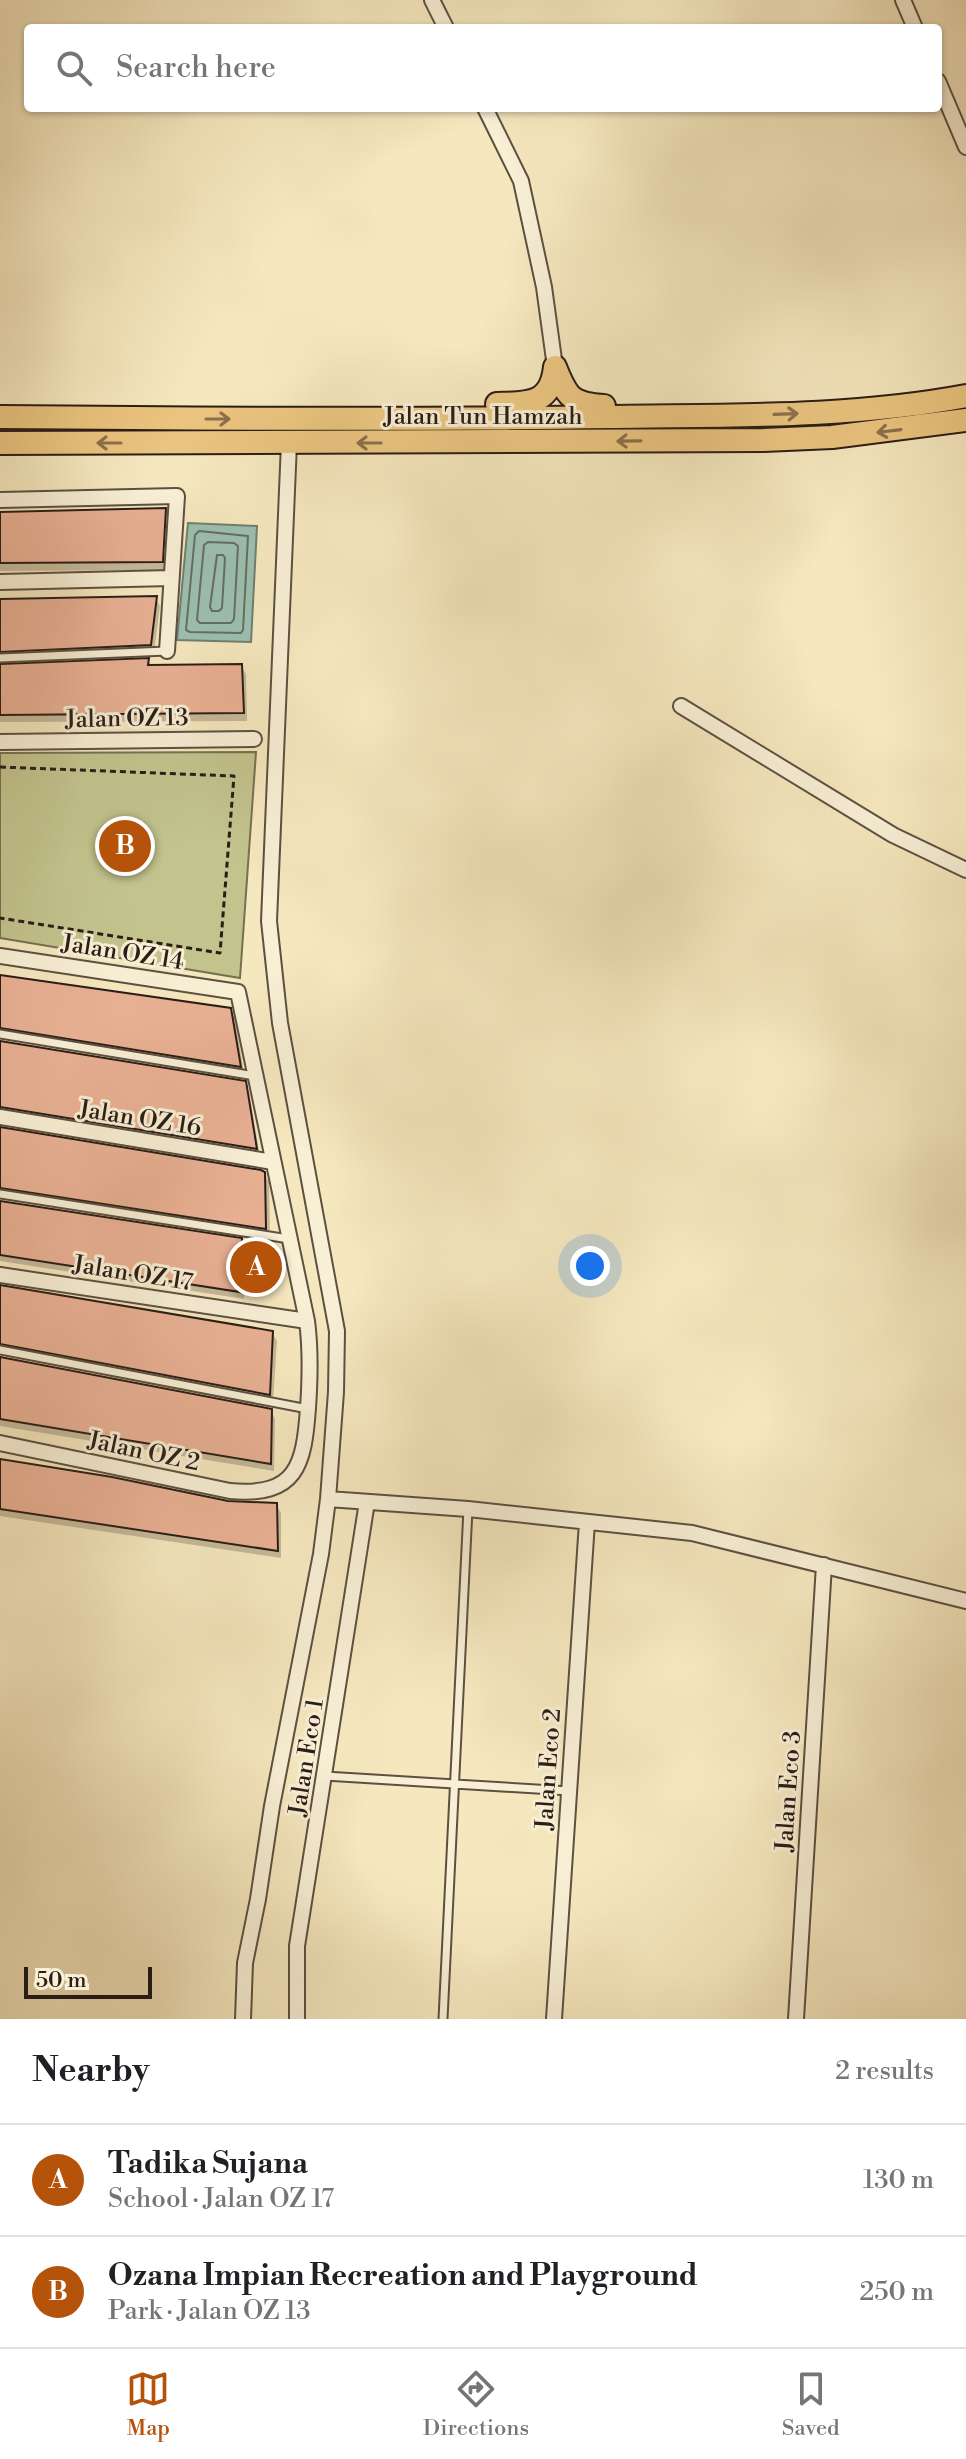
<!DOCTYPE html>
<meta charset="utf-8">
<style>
:root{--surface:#fff;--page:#f6f6f6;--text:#202124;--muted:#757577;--line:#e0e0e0;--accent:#b45309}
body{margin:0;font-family:"Libre Bodoni",serif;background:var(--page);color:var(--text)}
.scale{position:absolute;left:24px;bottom:20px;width:128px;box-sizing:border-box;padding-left:8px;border:4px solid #2a1d17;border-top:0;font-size:22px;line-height:28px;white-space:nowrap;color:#2a1d17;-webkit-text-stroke:6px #f8efd5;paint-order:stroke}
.you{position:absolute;left:590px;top:1266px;width:28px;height:28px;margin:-20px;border:6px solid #fff;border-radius:50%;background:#1a73e8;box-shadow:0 0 0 12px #1a73e833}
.badge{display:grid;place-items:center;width:52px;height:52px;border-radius:50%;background:var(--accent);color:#fff;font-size:26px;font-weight:700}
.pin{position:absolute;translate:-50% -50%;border:4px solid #fff;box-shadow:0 2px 8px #0006}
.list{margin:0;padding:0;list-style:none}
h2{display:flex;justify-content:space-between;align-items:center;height:104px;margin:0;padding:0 32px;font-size:34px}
h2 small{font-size:26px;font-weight:400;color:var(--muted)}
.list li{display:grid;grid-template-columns:52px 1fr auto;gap:24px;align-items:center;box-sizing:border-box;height:112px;padding:0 32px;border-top:2px solid var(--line)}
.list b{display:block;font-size:30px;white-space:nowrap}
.list p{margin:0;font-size:26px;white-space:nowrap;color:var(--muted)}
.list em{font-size:26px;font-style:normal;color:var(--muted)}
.icon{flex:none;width:44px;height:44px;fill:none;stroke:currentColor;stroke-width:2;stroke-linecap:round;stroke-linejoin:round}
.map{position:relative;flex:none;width:966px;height:2019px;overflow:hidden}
.search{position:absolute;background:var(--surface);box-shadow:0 2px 6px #0004;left:24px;right:24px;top:24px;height:88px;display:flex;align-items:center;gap:20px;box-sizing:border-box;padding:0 28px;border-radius:8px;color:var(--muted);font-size:30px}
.sheet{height:328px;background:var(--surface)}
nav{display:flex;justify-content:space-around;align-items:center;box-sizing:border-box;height:112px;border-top:2px solid var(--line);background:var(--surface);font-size:22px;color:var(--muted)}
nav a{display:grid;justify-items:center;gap:4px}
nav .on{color:var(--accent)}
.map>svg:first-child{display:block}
</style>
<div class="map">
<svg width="966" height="2019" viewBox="0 0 966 2019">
<rect width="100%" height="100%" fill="#f5e7be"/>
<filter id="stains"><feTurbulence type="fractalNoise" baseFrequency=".0025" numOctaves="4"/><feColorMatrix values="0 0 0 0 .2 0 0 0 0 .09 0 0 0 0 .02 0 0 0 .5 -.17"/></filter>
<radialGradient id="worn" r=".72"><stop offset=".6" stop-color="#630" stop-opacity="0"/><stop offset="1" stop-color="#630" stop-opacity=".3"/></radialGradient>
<!-- green -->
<path fill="#c2c38d" stroke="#767052" stroke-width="2" d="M256,752L240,978L0,938V753Z"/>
<!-- water -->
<path fill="#9cc0b0" stroke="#6e7f73" stroke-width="2" d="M188,523L257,526L251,642L177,640Z"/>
<!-- shadow -->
<path fill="#0003" d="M165,510L170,518L166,570L0,571V514Z
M156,598L160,606L154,653L4,659L0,663V601Z
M148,660L152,667L241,666L246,674L247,721L0,722V667Z
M0,977L230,1010L235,1018L244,1074L0,1037Z
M0,1043L244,1083L249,1092L260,1156L0,1117Z
M0,1129L264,1174L269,1182L270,1236L6,1195L0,1199Z
M0,1203L240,1240L245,1248L244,1299L0,1261Z
M0,1286L272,1333L277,1341L273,1402L0,1353Z
M0,1359L271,1410L275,1419L274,1471L0,1426Z
M0,1461L228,1503L276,1505L281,1513V1558L0,1516Z"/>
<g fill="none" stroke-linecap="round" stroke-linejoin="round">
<!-- shore -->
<path stroke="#636e64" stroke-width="2" d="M199,531L248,536L243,630L241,633L190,632L186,630L195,535Z
M208,542L234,543L238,546L234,619L231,623H200L197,620L204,545Z
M217,555H223L225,558L222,608L219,611H212L210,607Z"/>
</g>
<!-- building -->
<path fill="#e8b093" stroke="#2a1d17" stroke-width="2" d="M166,508L163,562L0,563V512Z
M157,596L151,645L0,652V599Z
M149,658L148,665L242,664L244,713L0,715V664Z
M0,975L231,1008L241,1067L0,1028Z
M0,1041L246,1081L257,1149L0,1107Z
M0,1127L261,1170L265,1172L266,1229L0,1188Z
M0,1201L242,1238L240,1292L0,1255Z
M0,1285L273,1331L270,1395L0,1344Z
M0,1357L272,1409L271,1464L0,1419Z
M0,1459L112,1477L228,1501L277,1503L278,1551L0,1509Z"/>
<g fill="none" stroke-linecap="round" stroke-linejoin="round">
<defs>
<path id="lane" d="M0,658L167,651
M0,1034L255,1076
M0,1194L289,1239
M0,1350L308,1409
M325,1776L569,1791
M443,2019L468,1509"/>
<path id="street" d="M432,0L446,28
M903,0L915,28
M938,81L966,147
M485,108L521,181L544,287L555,367
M0,500L177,496L167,651
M0,582L171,578
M681,706L893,835L966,870
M0,742L254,739
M0,956L238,992L307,1321C311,1351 310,1379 308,1408C304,1465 297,1497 230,1491L0,1443
M0,1117L273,1162
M0,1275L307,1321
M328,1499L468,1509L692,1533L966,1601
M243,2019L245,1963L258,1899L272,1806L321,1554L328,1499L336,1392L337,1331L280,1023L269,921L289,443
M297,2019V1946L367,1502
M554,2019L587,1522
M796,2019L824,1565"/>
<path id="primary" d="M555,367C567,397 571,404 604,406
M497,404C528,403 551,405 555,367
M0,417C203,419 407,420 610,417C729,415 849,418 966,396
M0,443L764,440L832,437L966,420"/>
</defs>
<!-- lane casing -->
<use href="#lane" stroke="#5d5041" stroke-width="11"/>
<!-- street casing -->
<use href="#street" stroke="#5d5041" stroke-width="18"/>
<!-- primary casing -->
<use href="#primary" stroke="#2a1d17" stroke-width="26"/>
<!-- path -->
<path stroke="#2a1d17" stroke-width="3" stroke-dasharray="6 4" stroke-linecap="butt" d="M0,767L234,776L220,953L0,918"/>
<!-- lane -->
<use href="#lane" stroke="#f8efd5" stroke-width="7"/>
<!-- street -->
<use href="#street" stroke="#f8efd5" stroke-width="14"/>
<!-- primary -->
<use href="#primary" stroke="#eac47f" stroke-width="22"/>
</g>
<!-- one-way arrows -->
<defs><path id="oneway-shaft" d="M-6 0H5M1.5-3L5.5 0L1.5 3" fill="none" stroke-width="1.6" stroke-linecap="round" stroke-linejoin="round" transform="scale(2)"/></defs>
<g stroke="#8a704b">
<use href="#oneway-shaft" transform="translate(786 414) rotate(-2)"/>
<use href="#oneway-shaft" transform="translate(218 419)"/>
<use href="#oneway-shaft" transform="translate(889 431) rotate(173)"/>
<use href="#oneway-shaft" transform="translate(629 441) rotate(179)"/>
<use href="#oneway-shaft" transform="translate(109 443) rotate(180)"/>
<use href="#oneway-shaft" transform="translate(369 443) rotate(180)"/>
</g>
<g text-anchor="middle" stroke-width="6" stroke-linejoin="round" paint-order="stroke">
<!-- street labels -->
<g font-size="24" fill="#2a1d17" stroke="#f8efd5">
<text x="483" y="424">Jalan Tun Hamzah</text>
<text transform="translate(127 718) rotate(-1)" y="8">Jalan OZ 13</text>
<text transform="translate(123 952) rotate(9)" y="8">Jalan OZ 14</text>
<text transform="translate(140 1118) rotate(9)" y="8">Jalan OZ 16</text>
<text transform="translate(133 1273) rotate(9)" y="8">Jalan OZ 17</text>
<text transform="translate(144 1451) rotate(12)" y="8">Jalan OZ 2</text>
<text transform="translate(306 1757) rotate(-81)" y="8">Jalan Eco 1</text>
<text transform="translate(548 1769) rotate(-86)" y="8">Jalan Eco 2</text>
<text transform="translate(788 1791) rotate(-86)" y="8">Jalan Eco 3</text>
</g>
</g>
<rect width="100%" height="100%" filter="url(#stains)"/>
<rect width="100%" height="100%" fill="url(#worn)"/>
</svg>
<div class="scale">50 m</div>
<div class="you"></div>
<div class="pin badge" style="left:256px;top:1267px">A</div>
<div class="pin badge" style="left:125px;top:846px">B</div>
<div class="search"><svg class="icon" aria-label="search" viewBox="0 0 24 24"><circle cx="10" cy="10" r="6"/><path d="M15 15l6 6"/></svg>Search here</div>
</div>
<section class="sheet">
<h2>Nearby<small>2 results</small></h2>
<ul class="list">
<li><span class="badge">A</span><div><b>Tadika Sujana</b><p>School · Jalan OZ 17</p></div><em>130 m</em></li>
<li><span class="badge">B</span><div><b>Ozana Impian Recreation and Playground</b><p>Park · Jalan OZ 13</p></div><em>250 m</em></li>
</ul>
</section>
<nav>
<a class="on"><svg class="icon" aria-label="map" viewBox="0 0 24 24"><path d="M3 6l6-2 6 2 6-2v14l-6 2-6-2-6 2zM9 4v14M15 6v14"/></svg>Map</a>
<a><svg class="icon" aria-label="directions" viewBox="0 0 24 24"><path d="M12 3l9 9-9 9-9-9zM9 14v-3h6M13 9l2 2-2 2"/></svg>Directions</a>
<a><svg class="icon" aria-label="saved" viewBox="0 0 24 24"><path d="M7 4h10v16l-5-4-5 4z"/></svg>Saved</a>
</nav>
